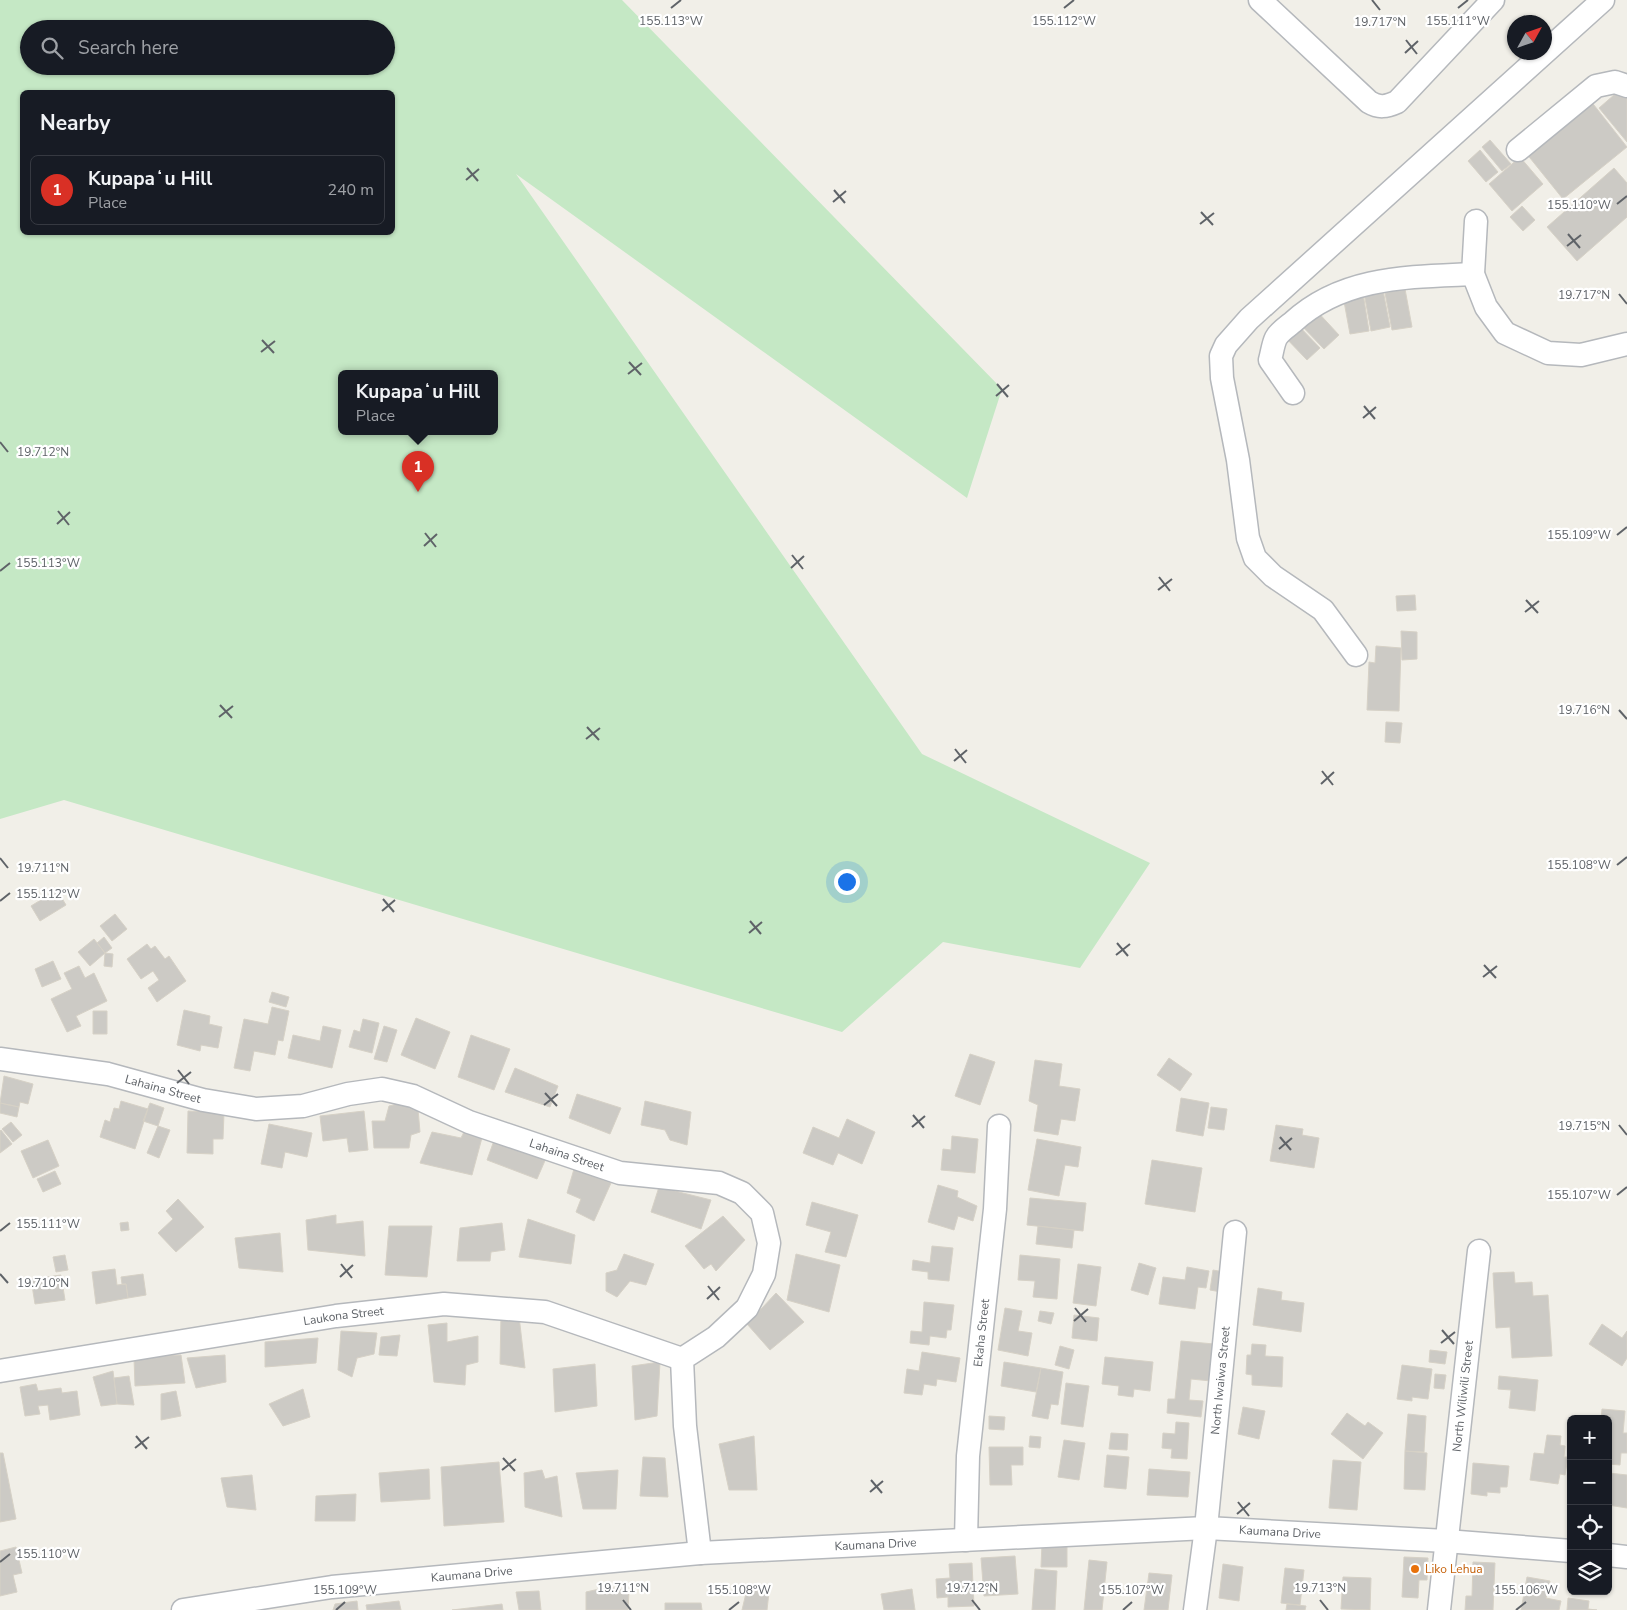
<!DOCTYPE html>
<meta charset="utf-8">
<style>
:root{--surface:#171b24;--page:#20242c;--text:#f1f3f6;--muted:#9ea1a6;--line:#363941;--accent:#d93025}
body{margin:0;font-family:"Nunito Sans",sans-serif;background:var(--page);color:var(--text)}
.controls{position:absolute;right:15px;bottom:15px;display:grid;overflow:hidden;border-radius:8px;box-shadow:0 1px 4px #0004}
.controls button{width:45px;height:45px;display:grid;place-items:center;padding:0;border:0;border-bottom:1px solid var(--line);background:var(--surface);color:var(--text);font:25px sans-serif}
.compass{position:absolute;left:1507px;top:15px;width:45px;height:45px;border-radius:50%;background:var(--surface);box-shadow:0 1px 4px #0004;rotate:50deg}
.you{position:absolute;left:846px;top:881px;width:18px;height:18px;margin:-12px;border:4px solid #fff;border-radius:50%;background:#1a73e8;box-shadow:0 0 0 8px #1a73e833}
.badge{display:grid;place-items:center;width:32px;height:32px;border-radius:50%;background:var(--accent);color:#fff;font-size:16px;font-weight:700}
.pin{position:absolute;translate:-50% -41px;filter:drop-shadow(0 1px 2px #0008)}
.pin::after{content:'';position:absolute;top:26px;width:18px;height:15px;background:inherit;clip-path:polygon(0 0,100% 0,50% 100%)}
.popup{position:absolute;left:338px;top:370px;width:160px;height:65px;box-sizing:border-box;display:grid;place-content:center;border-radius:8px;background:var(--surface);filter:drop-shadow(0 1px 4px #0005);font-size:16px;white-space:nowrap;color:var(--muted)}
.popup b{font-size:19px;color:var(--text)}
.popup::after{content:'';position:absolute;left:50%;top:100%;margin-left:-10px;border:10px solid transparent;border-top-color:var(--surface)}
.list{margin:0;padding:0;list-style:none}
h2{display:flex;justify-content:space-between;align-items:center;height:65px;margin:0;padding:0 20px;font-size:21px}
h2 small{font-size:16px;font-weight:400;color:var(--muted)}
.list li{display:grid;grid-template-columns:32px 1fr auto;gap:15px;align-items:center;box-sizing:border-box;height:70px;margin:0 10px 10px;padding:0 10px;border:1px solid var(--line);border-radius:8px}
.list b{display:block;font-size:19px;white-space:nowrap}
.list p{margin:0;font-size:16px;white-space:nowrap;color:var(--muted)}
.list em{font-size:16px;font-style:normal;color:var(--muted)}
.icon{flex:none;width:28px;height:28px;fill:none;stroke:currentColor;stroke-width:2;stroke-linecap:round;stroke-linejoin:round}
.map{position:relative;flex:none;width:1627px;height:1610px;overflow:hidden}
.search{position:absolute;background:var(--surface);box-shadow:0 1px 4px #0004;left:20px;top:20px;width:375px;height:55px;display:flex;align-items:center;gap:12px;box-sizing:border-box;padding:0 18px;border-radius:28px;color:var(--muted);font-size:19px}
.panel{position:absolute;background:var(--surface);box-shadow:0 1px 4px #0004;left:20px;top:90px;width:375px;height:145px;border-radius:8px}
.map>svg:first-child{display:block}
</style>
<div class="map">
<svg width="1627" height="1610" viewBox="0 0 1627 1610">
<rect width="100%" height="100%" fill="#f1efe8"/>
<!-- green -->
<path fill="#c5e8c5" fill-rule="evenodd" d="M0,0H622L1002,389L967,498L516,174L922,754L1150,863L1080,968L943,942L842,1032L64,800L0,819ZM29,29H386V66H29ZM22,92H392V232H22ZM342,373H494V431H342Z"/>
<!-- building -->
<path fill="#cccac5" stroke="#d6d1c6" d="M1622,88L1627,94V142L1599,108Z
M1590,100L1627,147L1563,199L1526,153Z
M1490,140L1511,164L1502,171L1482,147Z
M1480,150L1498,172L1486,182L1468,161Z
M1520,157L1543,184L1512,211L1489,184Z
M1614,168L1627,183V217L1577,261L1547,227Z
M1522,206L1535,220L1523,231L1510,217Z
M1405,289L1412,327L1392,330L1385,293Z
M1383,290L1390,327L1371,331L1364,293Z
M1363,293L1369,331L1350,334L1343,296Z
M1314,308L1339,335L1324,349L1299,323Z
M1296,323L1320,348L1307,360L1283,335Z
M1415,595L1416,610L1397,611L1396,596Z
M1401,631L1417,632V659L1402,660Z
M1376,646L1401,648L1399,711L1367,710L1369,662L1375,663Z
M1386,722L1402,723L1400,743L1385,742Z
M57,890L66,905L40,921L31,906Z
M115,914L127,929L112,941L100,926Z
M104,937L112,948L105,953L97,943Z
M94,939L105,953L90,966L78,952Z
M147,944L151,949L155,946L165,959L169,956L186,981L157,1002L148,988L159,980L153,971L141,979L127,959Z
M105,953L113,954L112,967L104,966Z
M53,961L61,979L42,987L35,969Z
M79,966L85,978L94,973L107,1001L76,1016L81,1026L67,1032L51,999L72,989L64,973Z
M272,992L289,997L286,1007L269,1002Z
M272,1007L289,1011L283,1041L278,1040L275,1055L254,1051L250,1071L234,1068L244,1019L268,1024Z
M184,1010L210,1016L209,1024L222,1027L218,1048L201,1045L200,1051L177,1045Z
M93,1011H107V1034H93Z
M416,1018L450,1032L435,1069L401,1055Z
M363,1019L379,1023L372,1053L349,1047L354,1030L360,1032Z
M323,1026L341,1030L332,1068L288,1058L293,1035L320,1041Z
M384,1026L397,1030L387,1062L374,1059Z
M471,1035L510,1049L494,1090L458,1077Z
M970,1054L995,1062L980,1105L955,1096Z
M1169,1058L1192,1074L1180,1091L1157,1075Z
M1035,1060L1062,1064L1059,1086L1080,1089L1075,1121L1061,1119L1058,1135L1034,1131L1038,1105L1029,1101Z
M515,1068L558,1086L550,1107L505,1092Z
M4,1076L33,1084L28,1104L20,1102L19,1107L0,1103Z
M577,1094L621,1108L610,1134L569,1118Z
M1181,1098L1209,1103L1203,1136L1176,1131Z
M121,1101L148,1109L135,1149L100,1137L105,1120L110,1122L114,1108L119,1109Z
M645,1101L691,1112L687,1145L670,1140L665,1130L641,1125Z
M0,1103L19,1107L17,1117L0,1113Z
M150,1103L164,1108L158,1126L143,1121Z
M402,1103L418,1109L420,1132L411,1135L409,1148H374L372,1121H385L389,1106Z
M1211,1107L1227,1109L1224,1130L1208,1128Z
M188,1111L224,1113L223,1139H213V1154L187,1153Z
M364,1111L368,1150L349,1152L347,1138L323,1141L320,1116Z
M847,1119L875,1132L862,1164L838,1153L833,1165L803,1153L813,1127L839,1138Z
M11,1122L22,1135L13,1142L2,1129Z
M269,1124L312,1133L307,1157L285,1152L282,1168L261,1164Z
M1276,1125L1303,1129L1302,1135L1319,1138L1314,1168L1270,1161Z
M158,1126L170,1130L159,1158L147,1153Z
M1,1130L12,1144L0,1153V1131Z
M465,1130L483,1134L472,1175L420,1163L432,1132L461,1138Z
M496,1135L547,1156L537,1179L487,1160Z
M952,1136L978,1139L975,1173L941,1170L943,1149L951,1150Z
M1037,1139L1081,1147L1078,1167L1065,1165L1059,1196L1028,1190Z
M48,1140L59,1166L33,1178L21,1151Z
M1152,1160L1202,1168L1195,1212L1145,1204Z
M574,1169L611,1183L594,1221L576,1212L581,1199L567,1193Z
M55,1171L61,1184L43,1192L37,1179Z
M938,1185L958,1191L957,1197L977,1206L973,1221L958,1216L954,1230L928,1222Z
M659,1187L711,1200L701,1229L651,1212Z
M1030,1198L1086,1203L1083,1231L1027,1225Z
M178,1199L204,1227L176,1252L158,1233L173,1219L166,1211Z
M812,1202L858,1215L846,1257L825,1252L831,1232L806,1225Z
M336,1215V1224L363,1221L365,1256L308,1250L306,1220Z
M723,1216L745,1240L716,1271L711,1264L704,1269L685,1246Z
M528,1219L575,1235L571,1264L519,1257Z
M128,1222L129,1230L121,1231L120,1223Z
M502,1223L505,1250L491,1252L490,1261H457L460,1228Z
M389,1226H432L427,1277L385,1275Z
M1038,1226L1074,1230L1072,1248L1036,1244Z
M280,1233L283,1272L239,1268L235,1238Z
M932,1246L953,1248L949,1281L928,1279V1272L912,1270L913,1260L930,1263Z
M624,1254L654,1264L646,1285L630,1281L617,1297L606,1291V1273L617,1270Z
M796,1254L840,1265L829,1312L787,1300Z
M65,1255L68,1270L56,1272L53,1257Z
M1020,1255L1060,1259L1057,1299L1033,1297L1035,1281L1018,1280Z
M1139,1263L1156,1268L1148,1295L1131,1290Z
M1078,1264L1101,1267L1096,1306L1073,1303Z
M1187,1267L1209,1271L1206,1288L1198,1287L1195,1309L1159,1304L1163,1277L1185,1280Z
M115,1269L117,1285L126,1284L128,1298L96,1304L92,1272Z
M1213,1270L1224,1272L1221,1292L1210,1290Z
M1514,1272L1515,1283L1532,1282L1533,1296L1548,1295L1552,1356L1512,1358L1510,1327L1496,1328L1493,1273Z
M143,1274L146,1295L128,1298L126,1284H122L121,1277Z
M61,1275L65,1300L35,1304L31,1279Z
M1258,1288L1282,1292L1281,1300L1304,1303L1301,1332L1253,1325Z
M776,1293L804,1322L770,1350L747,1324Z
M924,1302L954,1305L951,1330H947L946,1338L930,1336L929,1345L910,1343L911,1331L922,1332Z
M1005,1308L1022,1311L1018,1331L1032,1333L1028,1356L998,1350Z
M1040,1311L1054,1313L1051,1324L1038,1321Z
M501,1315L519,1316L525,1368L500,1364Z
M1074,1315L1099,1318L1097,1341L1072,1338Z
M447,1323V1342L478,1336V1362L466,1365L465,1385L434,1382L428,1325Z
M1602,1324L1622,1338L1627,1331V1358L1622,1366L1589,1344Z
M341,1331L377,1333L374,1354L357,1358L352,1377L338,1370Z
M400,1335L397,1356L379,1355L381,1337Z
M318,1338L316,1363L265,1367V1342Z
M1181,1341L1214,1344L1211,1381L1191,1379L1189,1400L1203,1401L1201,1417L1167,1413L1168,1399H1175Z
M1252,1344L1266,1345L1265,1356L1283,1357L1282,1387L1252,1385V1375L1246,1374L1247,1355H1251Z
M1060,1346L1074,1350L1069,1369L1055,1365Z
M1430,1350L1447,1352L1445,1364L1429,1362Z
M922,1352L960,1358L956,1382L937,1379L936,1386L924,1384L922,1395L904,1393L907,1369L919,1371Z
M181,1355L185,1383L135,1386L134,1358Z
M225,1355L226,1382L196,1388L187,1358Z
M1105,1357L1153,1362L1150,1391L1134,1389L1133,1397L1118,1395L1119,1386L1102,1384Z
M660,1362L657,1416L635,1420L632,1366Z
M1004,1362L1041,1368L1036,1392L1001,1386Z
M595,1364L597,1406L555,1412L553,1369Z
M1402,1365L1432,1369L1428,1399L1412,1397V1401L1397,1399Z
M1041,1368L1063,1372L1058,1405L1051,1404L1048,1419L1032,1416Z
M113,1371L117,1404L101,1406L93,1377Z
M1435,1374L1446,1375L1444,1389L1434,1388Z
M129,1376L134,1405L117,1404L114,1378Z
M1499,1376L1538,1380L1535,1411L1509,1408L1511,1390L1498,1389Z
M1066,1383L1089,1386L1083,1427L1061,1424Z
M36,1384L38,1391L61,1388L62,1393L77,1391L80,1415L50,1420L48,1405L38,1406L40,1414L25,1416L20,1387Z
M303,1389L310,1417L283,1426L269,1404Z
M176,1391L181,1416L161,1420V1394Z
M1243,1407L1265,1411L1259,1439L1238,1434Z
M1602,1409L1625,1411L1623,1433H1627V1453H1621L1620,1465L1608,1464V1419H1601Z
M1347,1413L1365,1426L1368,1422L1383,1433L1363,1459L1331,1434Z
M1408,1414L1426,1416L1424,1452L1405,1451Z
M989,1416L1005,1417L1004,1430L989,1429Z
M1176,1422L1189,1423L1187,1459L1171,1458L1172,1449L1162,1448L1163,1433L1175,1434Z
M1111,1433L1128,1434L1127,1450L1109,1449Z
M1547,1435L1561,1436L1560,1445L1565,1446L1564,1457H1568L1565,1475L1560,1474L1558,1484L1530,1480L1534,1453L1544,1454Z
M754,1436L757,1490H729L719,1444Z
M1030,1436L1041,1437L1040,1448L1029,1447Z
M1064,1440L1085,1443L1079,1480L1058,1477Z
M989,1447H1023V1465H1011L1012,1485H990Z
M1405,1451L1427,1453L1425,1490L1404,1489Z
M0,1453H3L16,1519L0,1522Z
M1107,1455L1129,1457L1126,1489L1104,1487Z
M643,1457L665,1458L668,1497L640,1496Z
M1333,1460L1361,1462L1357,1510L1329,1508Z
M499,1462L504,1522L444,1526L441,1467Z
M1473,1463L1509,1466L1507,1487H1500V1493L1487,1492V1496L1471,1494Z
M429,1469L430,1499L381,1502L379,1473Z
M1149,1469L1190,1472L1188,1497L1147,1495Z
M542,1470L545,1479L557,1476L562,1517L525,1507L524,1473Z
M618,1470L616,1509H583L576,1473Z
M1609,1473L1627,1475V1508L1608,1505Z
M252,1475L256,1510L227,1507L221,1478Z
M356,1494L355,1521H315L316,1496Z
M1042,1543L1067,1544V1567H1041Z
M16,1547L22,1573L13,1575L17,1592L0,1596V1551Z
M1015,1556L1018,1594L984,1596L981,1558Z
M1404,1557L1428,1558L1427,1580H1419L1418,1598L1402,1597Z
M1089,1560L1107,1562L1102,1610H1084Z
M1473,1562L1495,1563L1493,1610H1465L1466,1596H1472Z
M972,1563L974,1606L948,1607V1597L937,1598L936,1579L950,1578L949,1564Z
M1223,1564L1243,1567L1239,1601L1219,1598Z
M1285,1568L1304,1570L1300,1605L1281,1603Z
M1035,1569L1057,1571L1055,1610H1032Z
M1149,1573L1172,1575L1168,1610H1144Z
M1343,1577L1371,1578L1370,1610L1341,1609Z
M1527,1577L1550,1581L1546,1598L1561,1601L1559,1610H1521Z
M608,1587L629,1591L628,1610H586V1592Z
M747,1589L769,1592L767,1610H742Z
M912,1589L915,1610H884L881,1594Z
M539,1591L541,1610H519L516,1592Z
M1568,1598L1589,1601L1588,1609L1597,1610H1567Z
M357,1601L358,1610H333L335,1604Z
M399,1601L401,1610H367L366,1605Z
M665,1603H701L702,1610H665Z
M502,1604L503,1610H452Z
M1287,1604L1306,1606L1305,1610H1286Z"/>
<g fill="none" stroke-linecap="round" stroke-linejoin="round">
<defs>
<g id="minor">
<path d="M1260,0L1369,102C1379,108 1386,107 1397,102L1493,0"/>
<path d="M1518,150L1596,86L1615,82L1627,86"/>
<path d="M1476,221L1473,274L1486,307L1505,333L1548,353L1581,355L1627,344"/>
<path d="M1293,393L1270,360C1272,353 1273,344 1276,338C1279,332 1288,326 1293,322C1343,276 1409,277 1473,274"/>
<path d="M1356,655L1323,610L1273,576L1255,558L1248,538L1238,460L1222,378L1221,356L1226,345L1249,319L1603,0"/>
<path id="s1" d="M0,1059L108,1074L203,1100L256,1109L303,1106L348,1094L382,1089L413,1096L469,1122L620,1173L719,1183L742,1193L762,1213L769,1243L764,1274L747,1308L716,1337L682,1359L685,1426L700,1553"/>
<path id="s2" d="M0,1371L336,1316L444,1304L545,1312L682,1359"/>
<path id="s3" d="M966,1540L968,1456L995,1209L999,1126"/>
<path d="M1608,1555L1627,1557"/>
<path id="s4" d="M183,1610L332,1587L700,1553L1206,1528L1446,1541L1571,1551"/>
<path id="s5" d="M1195,1610L1206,1528L1235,1232"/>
<path id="s6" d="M1439,1610L1479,1251"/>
</g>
</defs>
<!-- minor casing -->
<use href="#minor" stroke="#b5b8bc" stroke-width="25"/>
<!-- minor -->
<use href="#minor" stroke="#fff" stroke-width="22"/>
</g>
<!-- ticks -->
<path fill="none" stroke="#5f6368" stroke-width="2" d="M1372,0L1380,10M671,8L681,0M1064,8L1074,0M1458,8L1468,0M1406,40L1417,54M1405,53L1418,41M467,168L478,181M466,180L479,169M834,190L845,203M833,202L846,191M1617,204L1627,196M1201,212L1213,225M1200,224L1214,213M1568,234L1580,248M1567,246L1581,235M1619,294L1627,304M262,340L274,353M261,352L275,341M629,362L641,375M628,374L642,363M997,384L1008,397M996,396L1009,385M1364,406L1375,419M1363,418L1376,407M0,442L8,452M58,511L69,525M57,524L70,512M425,533L436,547M1617,535L1627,527M424,546L437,534M792,555L803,569M791,568L804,556M0,571L10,563M1159,577L1170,591M1158,590L1172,579M1526,600L1538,613M1525,612L1539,601M220,705L232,718M1619,710L1627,719M219,717L233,706M587,727L599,740M586,739L600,728M955,749L966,763M954,761L967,750M1322,771L1333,785M1321,784L1334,772M0,858L8,868M1617,865L1627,857M383,899L394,912M0,901L10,893M382,911L395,900M750,921L761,934M749,933L762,922M1117,943L1128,956M1116,955L1130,944M1484,965L1496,978M1483,977L1497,966M178,1070L189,1084M177,1083L191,1072M545,1093L557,1106M544,1105L558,1094M913,1115L924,1128M1619,1125L1627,1135M912,1127L925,1116M1280,1137L1291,1150M1279,1149L1292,1138M1617,1195L1627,1187M0,1231L10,1223M341,1264L352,1278M0,1274L8,1283M340,1277L353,1265M708,1286L719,1300M707,1299L720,1287M1075,1308L1086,1322M1074,1321L1088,1309M1442,1330L1454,1344M1441,1343L1455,1332M136,1436L147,1449M135,1448L149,1437M503,1458L515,1471M502,1470L516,1459M871,1480L882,1493M870,1492L883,1481M1238,1502L1249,1516M1237,1514L1250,1503M0,1562L10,1554M623,1600L631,1610M972,1600L980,1610M1320,1600L1328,1610M336,1610L345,1602M729,1610L739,1602M1123,1610L1132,1602M1516,1610L1526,1602"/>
<!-- markers -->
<circle fill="#e8710a" stroke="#fff" stroke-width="2" cx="1415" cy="1569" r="5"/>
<g text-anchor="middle" stroke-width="4.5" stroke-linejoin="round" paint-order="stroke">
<!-- street labels -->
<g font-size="12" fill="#5f6368" stroke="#fff">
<text dy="4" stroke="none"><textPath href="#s1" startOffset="166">Lahaina Street</textPath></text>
<text dy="4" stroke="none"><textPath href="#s1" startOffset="586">Lahaina Street</textPath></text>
<text dy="4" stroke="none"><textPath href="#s2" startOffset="348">Laukona Street</textPath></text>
<text dy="4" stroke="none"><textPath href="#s3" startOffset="208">Ekaha Street</textPath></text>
<text dy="4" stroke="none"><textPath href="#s5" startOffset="231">North Iwaiwa Street</textPath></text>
<text dy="4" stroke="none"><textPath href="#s6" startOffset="215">North Wiliwili Street</textPath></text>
<text dy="4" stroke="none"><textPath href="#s4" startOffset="1101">Kaumana Drive</textPath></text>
<text dy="4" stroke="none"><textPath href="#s4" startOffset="696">Kaumana Drive</textPath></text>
<text dy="4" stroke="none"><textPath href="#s4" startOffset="291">Kaumana Drive</textPath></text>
</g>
<!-- food labels -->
<g font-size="12" fill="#c56008" stroke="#fff" text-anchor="start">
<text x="1425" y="1573">Liko Lehua</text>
</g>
</g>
<g font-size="12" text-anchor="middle" fill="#5f6368" stroke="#fff" stroke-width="4.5" stroke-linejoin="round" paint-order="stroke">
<text x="671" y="25">155.113°W</text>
<text x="1064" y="25">155.112°W</text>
<text x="1458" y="25">155.111°W</text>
<text x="1380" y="26">19.717°N</text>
<text x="1579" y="209">155.110°W</text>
<text x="1584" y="299">19.717°N</text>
<text x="43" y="456">19.712°N</text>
<text x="1579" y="539">155.109°W</text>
<text x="48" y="567">155.113°W</text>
<text x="1584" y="714">19.716°N</text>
<text x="1579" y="869">155.108°W</text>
<text x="43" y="872">19.711°N</text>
<text x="48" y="898">155.112°W</text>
<text x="1584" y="1130">19.715°N</text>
<text x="1579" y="1199">155.107°W</text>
<text x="48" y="1228">155.111°W</text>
<text x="43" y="1287">19.710°N</text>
<text x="48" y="1558">155.110°W</text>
<text x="623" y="1592">19.711°N</text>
<text x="972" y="1592">19.712°N</text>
<text x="1320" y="1592">19.713°N</text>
<text x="345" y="1594">155.109°W</text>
<text x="739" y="1594">155.108°W</text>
<text x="1132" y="1594">155.107°W</text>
<text x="1526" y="1594">155.106°W</text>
</g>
</svg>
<div class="controls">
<button>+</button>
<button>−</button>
<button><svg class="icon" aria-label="locate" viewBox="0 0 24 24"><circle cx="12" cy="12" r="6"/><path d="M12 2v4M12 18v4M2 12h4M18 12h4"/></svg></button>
<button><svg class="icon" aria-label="layers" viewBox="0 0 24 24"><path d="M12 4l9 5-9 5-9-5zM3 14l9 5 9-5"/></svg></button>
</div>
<svg class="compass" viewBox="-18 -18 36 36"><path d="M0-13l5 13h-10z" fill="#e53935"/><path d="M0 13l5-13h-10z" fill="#9ea1a6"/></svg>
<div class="you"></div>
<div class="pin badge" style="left:418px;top:492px">1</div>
<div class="popup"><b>Kupapaʻu Hill</b>Place</div>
<div class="search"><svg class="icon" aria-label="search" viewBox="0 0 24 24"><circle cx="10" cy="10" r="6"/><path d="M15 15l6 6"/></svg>Search here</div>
<section class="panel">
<h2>Nearby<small></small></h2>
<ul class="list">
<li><span class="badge">1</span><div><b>Kupapaʻu Hill</b><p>Place</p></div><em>240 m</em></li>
</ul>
</section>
</div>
